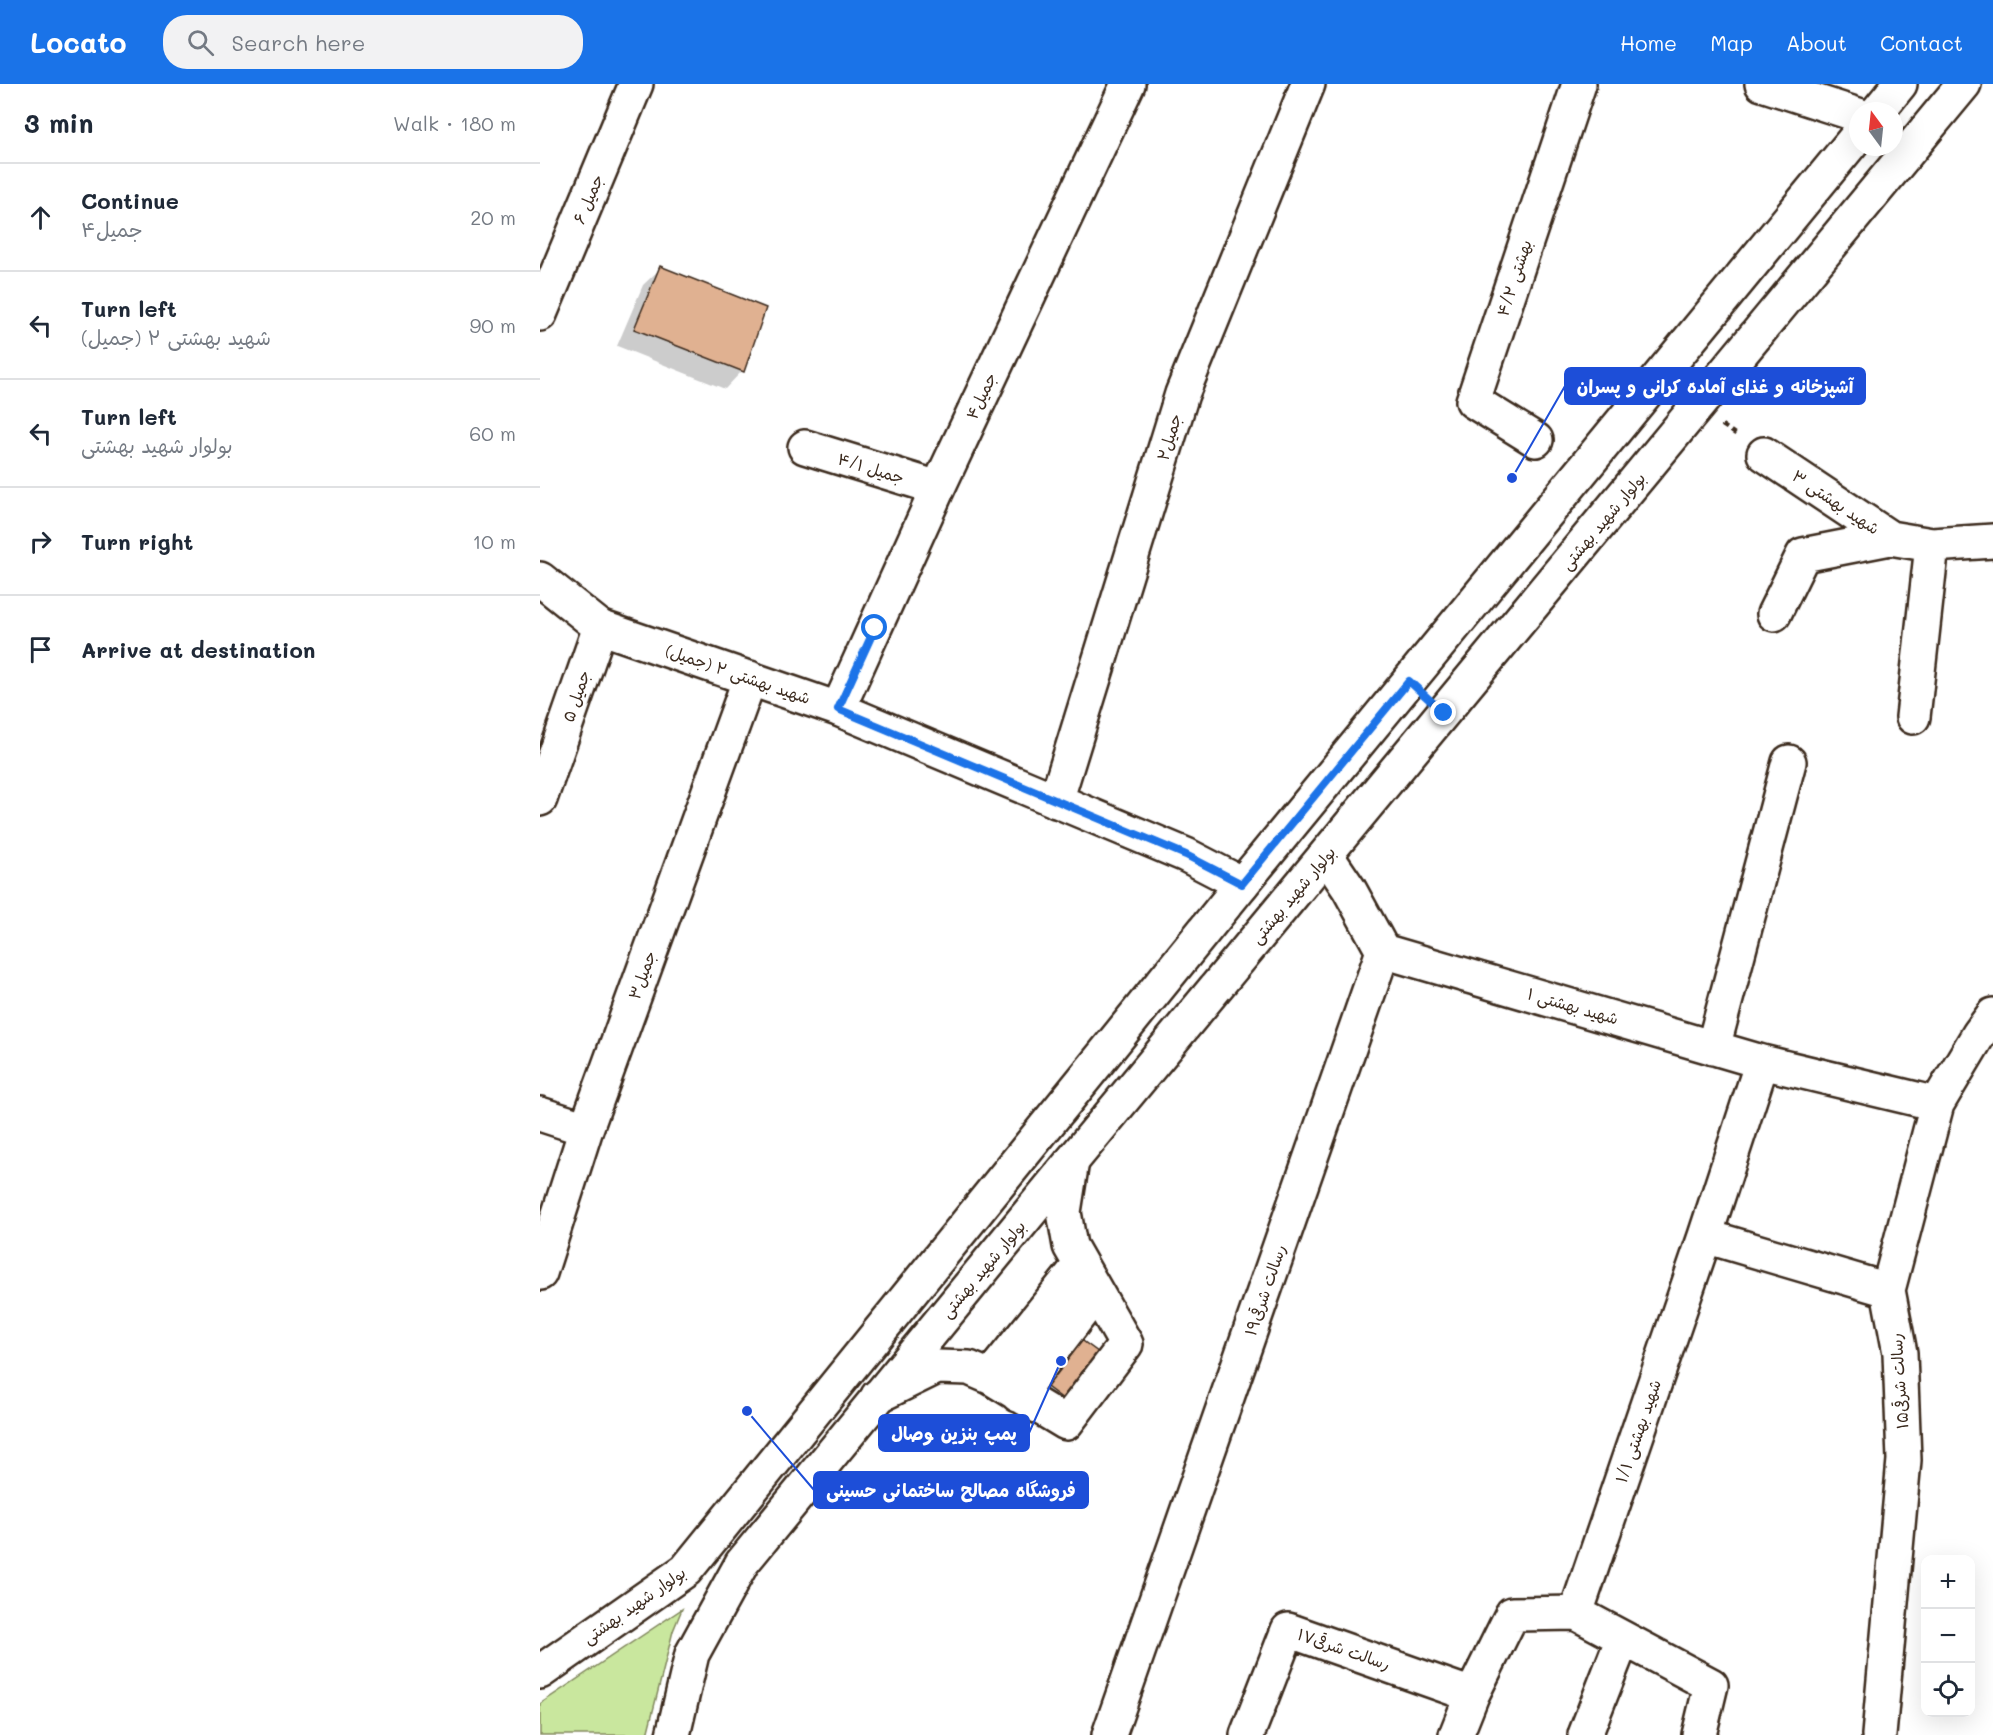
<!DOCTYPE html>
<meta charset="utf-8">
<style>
:root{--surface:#fff;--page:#f2f2f3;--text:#1f2937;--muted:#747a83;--line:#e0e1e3;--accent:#1a73e8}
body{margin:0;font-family:Mali,"Playpen Sans Arabic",sans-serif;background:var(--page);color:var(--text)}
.controls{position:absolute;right:18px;bottom:18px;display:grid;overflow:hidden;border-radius:12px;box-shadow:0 6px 24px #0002}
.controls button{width:54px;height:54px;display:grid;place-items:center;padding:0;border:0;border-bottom:2px solid var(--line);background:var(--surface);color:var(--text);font:30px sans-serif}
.compass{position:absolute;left:1309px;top:18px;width:54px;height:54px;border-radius:50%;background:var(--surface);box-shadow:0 6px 24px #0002;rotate:345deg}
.stop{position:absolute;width:18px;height:18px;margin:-14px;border:4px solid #1a73e8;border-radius:50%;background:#fff}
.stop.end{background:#1a73e8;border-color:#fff;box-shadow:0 2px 6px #0008}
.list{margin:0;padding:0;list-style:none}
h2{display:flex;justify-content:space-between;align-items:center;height:78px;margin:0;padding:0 24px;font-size:26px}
h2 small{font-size:20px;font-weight:400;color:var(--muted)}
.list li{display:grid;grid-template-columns:39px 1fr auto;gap:18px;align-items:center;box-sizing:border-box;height:108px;padding:0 24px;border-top:2px solid var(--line)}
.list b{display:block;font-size:22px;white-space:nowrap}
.list p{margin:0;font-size:20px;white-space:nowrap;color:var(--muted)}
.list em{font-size:20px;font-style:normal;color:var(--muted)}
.icon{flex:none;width:33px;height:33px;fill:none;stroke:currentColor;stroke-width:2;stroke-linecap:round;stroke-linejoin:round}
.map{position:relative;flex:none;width:1453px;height:1651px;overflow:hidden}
header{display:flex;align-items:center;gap:36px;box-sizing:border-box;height:84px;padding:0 30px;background:var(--accent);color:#fff}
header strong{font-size:28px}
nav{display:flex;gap:33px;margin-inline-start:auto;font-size:21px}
.search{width:420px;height:54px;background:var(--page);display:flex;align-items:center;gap:15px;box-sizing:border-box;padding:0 21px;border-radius:24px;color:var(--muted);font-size:22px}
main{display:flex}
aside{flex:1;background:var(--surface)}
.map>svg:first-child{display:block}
</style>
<header>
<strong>Locato</strong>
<div class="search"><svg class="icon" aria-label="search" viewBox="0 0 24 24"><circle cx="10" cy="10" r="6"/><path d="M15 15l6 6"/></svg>Search here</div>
<nav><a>Home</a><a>Map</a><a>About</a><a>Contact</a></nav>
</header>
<main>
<aside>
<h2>3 min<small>Walk · 180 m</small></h2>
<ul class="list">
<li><svg class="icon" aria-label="ahead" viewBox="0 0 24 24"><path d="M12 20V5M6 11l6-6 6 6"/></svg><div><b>Continue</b><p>جمیل۴</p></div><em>20 m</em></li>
<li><svg class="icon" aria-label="left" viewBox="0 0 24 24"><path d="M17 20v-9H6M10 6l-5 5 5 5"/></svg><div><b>Turn left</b><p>شهید بهشتی ۲ (جمیل)</p></div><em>90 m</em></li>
<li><svg class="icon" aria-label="left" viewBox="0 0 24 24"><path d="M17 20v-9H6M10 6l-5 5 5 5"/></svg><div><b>Turn left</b><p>بولوار شهید بهشتی</p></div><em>60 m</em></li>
<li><svg class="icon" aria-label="right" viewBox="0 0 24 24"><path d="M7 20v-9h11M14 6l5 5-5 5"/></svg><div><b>Turn right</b></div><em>10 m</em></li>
<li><svg class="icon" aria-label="arrive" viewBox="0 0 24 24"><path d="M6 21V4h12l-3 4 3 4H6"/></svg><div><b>Arrive at destination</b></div></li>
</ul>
</aside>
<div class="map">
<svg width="1453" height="1651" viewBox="0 0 1453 1651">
<rect width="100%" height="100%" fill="#fff"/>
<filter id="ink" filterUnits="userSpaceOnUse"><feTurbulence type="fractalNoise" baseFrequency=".0167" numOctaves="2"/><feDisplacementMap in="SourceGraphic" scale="12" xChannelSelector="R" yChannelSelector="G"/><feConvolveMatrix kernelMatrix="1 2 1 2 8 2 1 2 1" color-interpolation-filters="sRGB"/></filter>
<g filter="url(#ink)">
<!-- green -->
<path fill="#c9e79e" stroke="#82885e" stroke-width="1.5" d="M142,1525L133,1547L107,1651H0V1620Z"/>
<!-- shadow -->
<path fill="#0003" d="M121,184L224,225L202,287L185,305L77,262L103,201Z
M490,1229L540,1336L456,1275Z"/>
<!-- building -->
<path fill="#e0b191" stroke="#3b2a1e" stroke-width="1.5" d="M120,182L226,224L204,288L94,245Z
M495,1222L581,1285L546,1332L461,1269Z"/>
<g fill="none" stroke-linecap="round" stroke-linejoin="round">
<defs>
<path id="minor" d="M1222,0L1318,31
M0,230L96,0
M996,356L933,317L1039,0
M265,363L398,404
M1224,370L1350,454L1392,461L1453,457
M0,495L60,543L298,625L646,771L702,800
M1234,530L1263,471L1350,454
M298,625L398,404L588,0
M1373,633L1392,461
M0,715L60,543
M516,717L642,310L768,0
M843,867L1222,978L1397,1020L1348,1206L1360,1269L1364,1376L1339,1651
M1173,964L1249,678
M1397,1020L1439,950L1453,931
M0,1030L46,1045
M1165,1152L1348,1206
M0,1189L46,1045L210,594
M450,1293L526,1339L586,1260L530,1162L524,1128L532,1077
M478,1311L556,1209
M338,1312L397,1283L429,1284L450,1293L540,1181
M1036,1529L1171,1601L1159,1651
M569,1651L843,867L809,805L786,771
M707,1651L748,1546L932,1611
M916,1651L932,1611L972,1530L1036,1529L1165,1152L1222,978
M1045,1651L1083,1554"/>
<path id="major" d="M1338,27L1360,0
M0,1588L146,1486L702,800L1318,51
M133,1651L152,1570L202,1479L532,1077L1424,0"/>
</defs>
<!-- minor casing -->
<use href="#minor" stroke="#3b2a1e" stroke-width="38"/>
<!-- major casing -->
<use href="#major" stroke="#3b2a1e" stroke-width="38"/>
<!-- path -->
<path stroke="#3b2a1e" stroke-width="4" stroke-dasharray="6 4.5" stroke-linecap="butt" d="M1182,341L1198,352"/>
<!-- minor -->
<use href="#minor" stroke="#fff" stroke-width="33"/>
<!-- major -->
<use href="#major" stroke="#fff" stroke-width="33"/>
</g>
</g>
<g fill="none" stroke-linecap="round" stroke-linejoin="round" filter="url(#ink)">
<!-- route -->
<path stroke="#1a73e8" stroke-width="8" d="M335,544L298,625L646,771L702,800L869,597L904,629"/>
</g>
<g text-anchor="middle" stroke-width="4.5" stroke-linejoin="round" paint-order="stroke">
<!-- street labels -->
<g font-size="16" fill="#3b2a1e" stroke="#fff">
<text transform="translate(48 115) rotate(-67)" y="6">جمیل ۶</text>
<text transform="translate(974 194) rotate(-72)" y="6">بهشتی ۴/۲</text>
<text transform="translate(441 312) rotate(-65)" y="6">جمیل۴</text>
<text transform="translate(629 353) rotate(-73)" y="6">جمیل۲</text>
<text transform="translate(331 384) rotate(17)" y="6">جمیل ۴/۱</text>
<text transform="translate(1296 418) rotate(34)" y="6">شهید بهشتی ۳</text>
<text transform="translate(1063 437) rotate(-50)" y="6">بولوار شهید بهشتی</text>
<text transform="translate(198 590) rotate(19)" y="6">شهید بهشتی ۲ (جمیل)</text>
<text transform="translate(36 612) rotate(-71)" y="6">جمیل ۵</text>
<text transform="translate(753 811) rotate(-50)" y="6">بولوار شهید بهشتی</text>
<text transform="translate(102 891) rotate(-70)" y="6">جمیل۳</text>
<text transform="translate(1033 922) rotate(16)" y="6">شهید بهشتی ۱</text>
<text transform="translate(443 1185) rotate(-50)" y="6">بولوار شهید بهشتی</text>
<text transform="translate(725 1206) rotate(-71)" y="6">رسالت شرقی۱۹</text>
<text transform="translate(1359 1297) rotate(-94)" y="6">رسالت شرقی۱۵</text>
<text transform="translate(1098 1347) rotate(-71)" y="6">شهید بهشتی ۱/۱</text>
<text transform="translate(94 1521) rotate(-35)" y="6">بولوار شهید بهشتی</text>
<text transform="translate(804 1565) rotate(19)" y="6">رسالت شرقی۱۷</text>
</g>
</g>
<!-- callouts -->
<path fill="none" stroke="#1d4ed8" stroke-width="2" d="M972 394L1025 302M521 1277L489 1349M207 1327L274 1406"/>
<g fill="#1d4ed8" stroke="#fff" stroke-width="2">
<circle cx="972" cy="394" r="6"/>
<circle cx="521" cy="1277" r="6"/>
<circle cx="207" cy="1327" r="6"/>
</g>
<g fill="#1d4ed8" stroke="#1d4ed8" stroke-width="2">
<rect x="1025" y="284" width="300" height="36" rx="6"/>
<rect x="339" y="1331" width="150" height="36" rx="6"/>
<rect x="274" y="1388" width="274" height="36" rx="6"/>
</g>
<g font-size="18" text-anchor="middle" font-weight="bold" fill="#fff">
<text x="1175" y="309">آشپزخانه و غذای آماده کرانی و پسران</text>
<text x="414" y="1356">پمپ بنزین وصال</text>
<text x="411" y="1413">فروشگاه مصالح ساختمانی حسینی</text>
</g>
</svg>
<div class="controls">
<button>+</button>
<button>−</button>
<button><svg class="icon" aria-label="locate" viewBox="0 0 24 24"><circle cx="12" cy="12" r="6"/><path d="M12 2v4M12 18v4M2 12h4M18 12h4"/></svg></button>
</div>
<svg class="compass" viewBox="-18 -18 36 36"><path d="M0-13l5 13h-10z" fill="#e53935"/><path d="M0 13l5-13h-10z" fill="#747a83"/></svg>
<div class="stop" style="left:335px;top:544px"></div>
<div class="stop end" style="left:904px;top:629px"></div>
</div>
</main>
